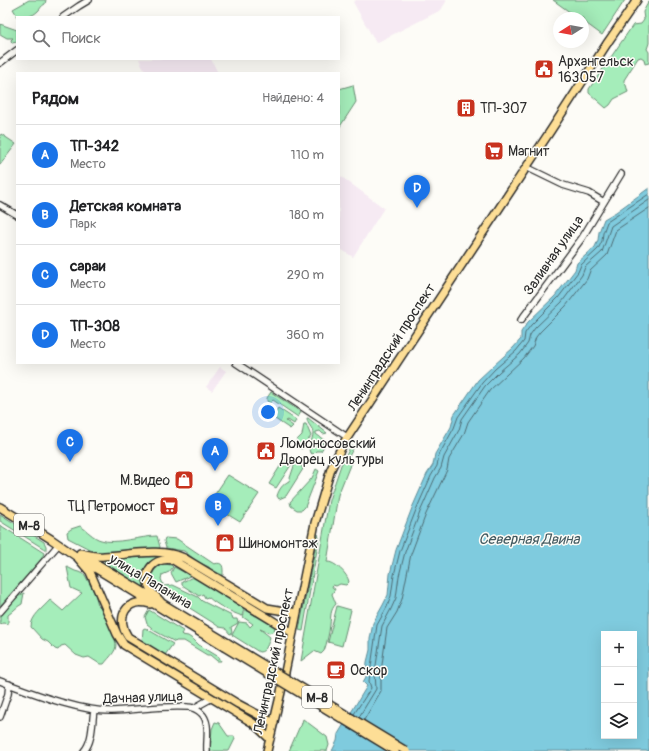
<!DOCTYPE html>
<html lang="ru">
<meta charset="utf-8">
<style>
:root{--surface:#fff;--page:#f2f2f2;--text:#202124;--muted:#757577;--line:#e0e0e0;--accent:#1a73e8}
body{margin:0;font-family:Pangolin,sans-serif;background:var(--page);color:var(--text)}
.controls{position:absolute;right:12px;bottom:12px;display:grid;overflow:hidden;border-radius:0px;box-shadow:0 4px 16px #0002}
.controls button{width:36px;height:36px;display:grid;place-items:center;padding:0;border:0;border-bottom:1px solid var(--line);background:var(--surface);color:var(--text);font:20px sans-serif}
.compass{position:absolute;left:553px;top:12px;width:36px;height:36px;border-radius:50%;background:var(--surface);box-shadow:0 4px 16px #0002;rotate:259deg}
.you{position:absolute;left:268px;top:412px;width:14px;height:14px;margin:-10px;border:3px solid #fff;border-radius:50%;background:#1a73e8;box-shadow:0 0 0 6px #1a73e833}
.badge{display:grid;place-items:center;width:26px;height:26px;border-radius:50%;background:var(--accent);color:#fff;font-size:13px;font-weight:700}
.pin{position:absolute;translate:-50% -33px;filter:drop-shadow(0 1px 2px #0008)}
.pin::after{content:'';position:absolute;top:21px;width:14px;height:12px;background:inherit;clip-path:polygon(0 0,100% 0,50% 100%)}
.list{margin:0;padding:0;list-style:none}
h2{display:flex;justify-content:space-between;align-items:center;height:52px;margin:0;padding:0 16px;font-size:17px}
h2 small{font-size:13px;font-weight:400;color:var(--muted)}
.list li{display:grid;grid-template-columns:26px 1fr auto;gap:12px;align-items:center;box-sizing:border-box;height:60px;padding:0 16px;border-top:1px solid var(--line)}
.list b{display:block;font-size:15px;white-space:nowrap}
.list p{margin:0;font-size:13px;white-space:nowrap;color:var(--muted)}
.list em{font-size:13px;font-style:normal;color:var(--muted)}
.icon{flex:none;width:22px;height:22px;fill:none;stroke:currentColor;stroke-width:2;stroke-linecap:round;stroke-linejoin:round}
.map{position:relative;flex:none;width:649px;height:751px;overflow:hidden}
.search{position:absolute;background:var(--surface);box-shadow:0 4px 16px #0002;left:16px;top:16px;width:324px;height:44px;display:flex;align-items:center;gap:10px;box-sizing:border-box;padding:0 14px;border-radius:0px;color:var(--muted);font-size:15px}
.panel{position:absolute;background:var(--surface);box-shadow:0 4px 16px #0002;left:16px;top:72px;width:324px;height:292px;border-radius:0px}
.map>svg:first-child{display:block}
</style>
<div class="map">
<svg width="649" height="751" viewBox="0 0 649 751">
<rect width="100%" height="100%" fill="#fdfcf7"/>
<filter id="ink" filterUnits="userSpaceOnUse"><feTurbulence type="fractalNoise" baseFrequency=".025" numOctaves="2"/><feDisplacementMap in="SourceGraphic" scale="8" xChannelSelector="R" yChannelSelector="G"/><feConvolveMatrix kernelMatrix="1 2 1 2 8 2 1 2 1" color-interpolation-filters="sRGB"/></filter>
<g filter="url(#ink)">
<!-- built -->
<path fill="#f6eaf3" d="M356,0H447L441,10L376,43L353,2Z
M139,59H211L218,73H146Z
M339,175L384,208L353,257L339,248Z
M220,367L226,371L212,391L206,387Z"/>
<!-- green -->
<path fill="#a5edba" stroke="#688c72" d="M29,0H46L45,4C41,6 41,8 38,11C32,17 26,17 18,17L13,9Z
M553,0H625L602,35L583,21V18H578Z
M649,1V43L647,49L649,52V63L645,64L644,59L641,57L638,58L624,80V83L626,85L628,92L614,99L610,105L606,108L589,93V89L633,25L641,24L644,20L643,12Z
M0,24L17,30V42L12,43L11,40L13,38H7L0,34Z
M353,85L356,102L339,128V89Z
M1,134L16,144L0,165V136Z
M271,392L301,412L298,417L273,400L270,403L267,401V398Z
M278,408L296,420L294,424L288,420L286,421L293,426L290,429L272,417Z
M307,418H308L327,433L323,434L320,431L316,432V434L324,440V442L322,443L324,446L321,451H316L313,454L310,453C307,445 313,441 313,433C313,427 307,425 307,418Z
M304,424H306L311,436L302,449L297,446L296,441L302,435Z
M351,446L354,447L348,458L352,460L338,495L327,562C334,561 348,574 349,582L346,585L340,584L336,586L333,585L332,586L333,588L335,589L332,594L336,604C330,610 331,616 330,625C329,633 327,643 324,651L321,654L314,651L301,661L329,500L341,465Z
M287,458L293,462L276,488L269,484L284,460Z
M297,463L301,465L303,469L286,496L279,499L277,496C279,489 283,484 289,481L294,466Z
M316,469L319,471L305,507L302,510H297L291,506L290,502L312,478Z
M228,475L259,494L240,522L209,503Z
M0,514L44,542L46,546V550L0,521Z
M0,525L44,553L42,558L0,606Z
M80,526C87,530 93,538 101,540C114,545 142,536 157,536L160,547L158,550L99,553L95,552L68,538L67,532L71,529Z
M318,534L319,538L303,631L299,630Z
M165,538L177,539L214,564C224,561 223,568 223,575L213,572L209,567L198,562L184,551L166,548L164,541Z
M165,555L168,556L156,559L146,589L104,563L105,560Z
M164,564L171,565L173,567L169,572L162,575L161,579L163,584L159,590H157C147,581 152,567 164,564Z
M67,567L75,571L82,573L85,575L95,594L98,605L102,609L115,640C119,650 110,656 104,664H100L89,657L84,658L76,655L65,645L61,646L58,650L55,649L48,642L42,639L31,627C31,616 43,608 50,600L63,611L82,593L71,588Z
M174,567L189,575L190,576L176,582L171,573Z
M193,577L242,606L244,609L242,616C231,612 218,606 208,597L205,598L203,594L199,596L182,585V582Z
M173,585L198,597L202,601L232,616L233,619H237L238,623L231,627L232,633L230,634L225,628L219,627L215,624L188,607L182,600L169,595L162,590L164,586Z
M24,593L22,604C16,607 14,611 8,615V624L3,623L0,624V614C8,607 14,598 24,593Z
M337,606L351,610L342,646L328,642Z
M149,610L183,631L181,634L182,635L188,636L194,640L199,645L219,657L221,661H217L210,655H207L184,641H176L175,642L153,630L151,627L147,624L145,617Z
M245,610H246L275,627L274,631L269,633L260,629L270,637C268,644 266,652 259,652L232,635L239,622L247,623L250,627L253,624L243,617Z
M145,628L173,644L165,655L142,642L143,629Z
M303,719L327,737L329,745L327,751H289L299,728L301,726Z
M215,722L219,723L228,736H234L235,739L229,751H210L212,729Z"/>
<!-- water -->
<path fill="#7fcbde" stroke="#5d8b96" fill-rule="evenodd" d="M649,188V751H332L337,741L338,734L367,686L363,682L366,677L367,662L370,650V639L373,623L383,605L388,595L390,574L396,550L412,508L427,474L433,465L435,454L451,427L454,415L478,380L493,366L513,348L521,339V332L528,322L555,296L575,270L577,263L595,247L598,240L599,232L604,219L616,212ZM604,634H634V736H604Z"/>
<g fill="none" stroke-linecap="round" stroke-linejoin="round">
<!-- shore -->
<path stroke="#4d6b73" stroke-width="1" d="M354,714L371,688L369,681L377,625L387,607L391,596L394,575L400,551L416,510L431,476L437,466L439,455L454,428L458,417L482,383L495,369L516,351L524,341L525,333L531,325L558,298L578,272L581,265L598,249L602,241L603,233L607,222L649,194
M359,717L376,689L375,672L382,626L391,609L396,598L399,576L405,552L420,512L435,478L441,468L444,457L459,430L462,419L485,386L499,372L520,354L528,343L530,335L535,328L562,302L582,275L585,267L602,252L611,226L649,200
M364,720L381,691V672L387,628L397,612L402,599L411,554L426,514L447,470L449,459L464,434L468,422L490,390L524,358L533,346L536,337L540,332L566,306L587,279L590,271L607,255L616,230L649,208"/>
<defs>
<path id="minor" d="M63,17L79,6L89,0
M0,63L17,50
M526,167L563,185L589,193L604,202
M0,205L17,215
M521,320L582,238L621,174
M236,363L347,437
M0,612L59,544
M0,681C31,692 79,712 112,711C136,710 164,705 188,707C192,707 198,710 201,713C211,722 206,739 207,751
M194,708L212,698
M0,717L8,694L9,684
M84,751C93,741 92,722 94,710"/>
<path id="major" d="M0,507L51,539L77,557L224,647
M80,553C88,555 96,557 104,556C130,555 160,547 184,558L267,608L297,613
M84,556L228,643
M77,557L90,572L117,634L124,645L253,723L270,739
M161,602C158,598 153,595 151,590C140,572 154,557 173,560L293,633
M150,604C126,597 115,618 128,637L238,704L274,723
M267,751L281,692L315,523L331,469L343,444L551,130L608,42L637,0"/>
</defs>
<!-- minor casing -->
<use href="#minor" stroke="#2b2b2b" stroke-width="8"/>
<!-- major casing -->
<use href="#major" stroke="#2b2b2b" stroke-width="10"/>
<!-- minor -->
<use href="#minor" stroke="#fdfcf7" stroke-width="5.5"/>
<!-- major -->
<use href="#major" stroke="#fdde96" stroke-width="7"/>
<defs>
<path id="major-bridge" d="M228,643L406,751
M224,647L395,751"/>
</defs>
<!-- major-bridge casing -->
<use href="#major-bridge" stroke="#2b2b2b" stroke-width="10" stroke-linecap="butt"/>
<!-- major-bridge -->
<use href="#major-bridge" stroke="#fdde96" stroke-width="7"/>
</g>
</g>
<!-- icons -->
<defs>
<symbol id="civic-square" viewBox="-11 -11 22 22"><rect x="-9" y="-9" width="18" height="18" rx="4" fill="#c8321e" stroke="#fdfcf7"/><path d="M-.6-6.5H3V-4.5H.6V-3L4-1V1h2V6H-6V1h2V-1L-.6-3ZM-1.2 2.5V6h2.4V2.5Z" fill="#fff"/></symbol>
<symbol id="building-square" viewBox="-11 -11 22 22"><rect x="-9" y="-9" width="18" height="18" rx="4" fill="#c8321e" stroke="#fdfcf7"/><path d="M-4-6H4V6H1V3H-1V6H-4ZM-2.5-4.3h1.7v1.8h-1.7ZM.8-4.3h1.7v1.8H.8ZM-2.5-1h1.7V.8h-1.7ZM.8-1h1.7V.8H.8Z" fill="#fff"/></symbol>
<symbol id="supermarket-square" viewBox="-11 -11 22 22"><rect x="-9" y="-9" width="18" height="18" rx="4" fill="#c8321e" stroke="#fdfcf7"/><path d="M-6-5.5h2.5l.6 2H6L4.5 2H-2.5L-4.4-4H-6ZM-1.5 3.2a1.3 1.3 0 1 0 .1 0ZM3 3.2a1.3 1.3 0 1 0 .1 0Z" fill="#fff"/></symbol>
<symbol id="shop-square" viewBox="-11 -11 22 22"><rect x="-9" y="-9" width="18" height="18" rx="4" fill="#c8321e" stroke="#fdfcf7"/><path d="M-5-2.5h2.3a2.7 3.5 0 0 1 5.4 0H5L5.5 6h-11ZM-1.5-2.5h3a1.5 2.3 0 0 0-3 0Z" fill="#fff"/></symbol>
<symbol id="cafe-square" viewBox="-11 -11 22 22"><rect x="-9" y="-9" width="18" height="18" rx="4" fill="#c8321e" stroke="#fdfcf7"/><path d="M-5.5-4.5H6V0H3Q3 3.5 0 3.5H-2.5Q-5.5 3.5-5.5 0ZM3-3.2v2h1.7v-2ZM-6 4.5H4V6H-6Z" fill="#fff"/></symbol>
</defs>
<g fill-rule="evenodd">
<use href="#civic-square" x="533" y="58" width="22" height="22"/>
<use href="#building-square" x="455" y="97" width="22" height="22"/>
<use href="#supermarket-square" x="483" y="140" width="22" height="22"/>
<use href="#civic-square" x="255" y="440" width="22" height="22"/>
<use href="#shop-square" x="173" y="469" width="22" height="22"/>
<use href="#supermarket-square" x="158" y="495" width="22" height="22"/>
<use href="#shop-square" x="214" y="532" width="22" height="22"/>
<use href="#cafe-square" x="325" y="659" width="22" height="22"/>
</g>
<g text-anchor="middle" stroke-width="3" stroke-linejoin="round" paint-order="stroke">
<!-- shield labels -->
<g fill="#fdfcf7" stroke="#6a6a68" stroke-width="1">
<rect x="14" y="514" width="30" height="22" rx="3"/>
<rect x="302" y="686" width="30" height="22" rx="3"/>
</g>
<g font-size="13" font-weight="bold" fill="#2b2b2b">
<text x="29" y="530">М-8</text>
<text x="317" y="702">М-8</text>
</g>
<!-- poi labels -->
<g font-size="14" fill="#2b2b2b" stroke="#fdfcf7" text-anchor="start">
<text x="558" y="66">Архангельск<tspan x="558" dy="16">163057</tspan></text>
<text x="480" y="113">ТП-307</text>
<text x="508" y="156">Магнит</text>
<text x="280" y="448">Ломоносовский<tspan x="280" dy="16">Дворец культуры</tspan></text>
<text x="170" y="485" text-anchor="end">М.Видео</text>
<text x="155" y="511" text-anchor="end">ТЦ Петромост</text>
<text x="239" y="548">Шиномонтаж</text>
<text x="350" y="675">Оскор</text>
</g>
<!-- street labels -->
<g font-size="14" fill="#2b2b2b" stroke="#fdfcf7">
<text transform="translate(553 255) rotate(-55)" y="5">Заливная улица</text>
<text transform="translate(391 347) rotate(-57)" y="5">Ленинградский проспект</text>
<text transform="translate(151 581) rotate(31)" y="5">улица Папанина</text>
<text transform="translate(273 661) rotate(-78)" y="5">Ленинградский проспект</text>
<text transform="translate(143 697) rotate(-2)" y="5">Дачная улица</text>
</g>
<!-- water labels -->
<g font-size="15" font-style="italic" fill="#445b61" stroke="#fdfcf7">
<text x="529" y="544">Северная Двина</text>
</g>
</g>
</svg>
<div class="controls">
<button>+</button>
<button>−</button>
<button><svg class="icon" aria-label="layers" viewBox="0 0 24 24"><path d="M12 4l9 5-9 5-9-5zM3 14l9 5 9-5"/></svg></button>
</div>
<svg class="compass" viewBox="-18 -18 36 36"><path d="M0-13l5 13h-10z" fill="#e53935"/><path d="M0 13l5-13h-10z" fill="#757577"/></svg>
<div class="you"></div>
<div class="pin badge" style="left:215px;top:471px">A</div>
<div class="pin badge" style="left:218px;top:526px">B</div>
<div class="pin badge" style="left:70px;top:462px">C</div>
<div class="pin badge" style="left:417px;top:208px">D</div>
<div class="search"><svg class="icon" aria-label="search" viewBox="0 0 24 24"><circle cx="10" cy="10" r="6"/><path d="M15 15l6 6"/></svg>Поиск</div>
<section class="panel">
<h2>Рядом<small>Найдено: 4</small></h2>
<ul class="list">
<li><span class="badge">A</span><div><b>ТП-342</b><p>Место</p></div><em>110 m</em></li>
<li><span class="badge">B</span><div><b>Детская комната</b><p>Парк</p></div><em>180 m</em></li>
<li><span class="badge">C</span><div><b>сараи</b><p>Место</p></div><em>290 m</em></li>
<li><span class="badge">D</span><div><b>ТП-308</b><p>Место</p></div><em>360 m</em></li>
</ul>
</section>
</div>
